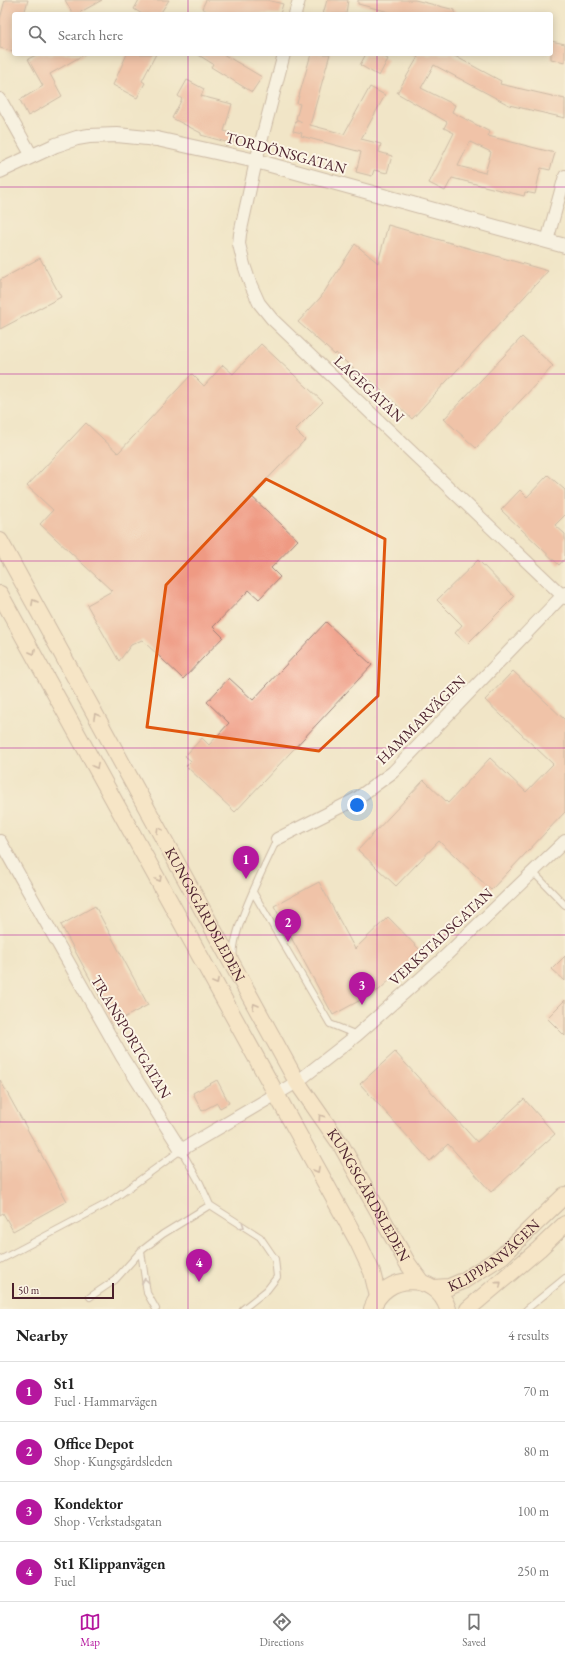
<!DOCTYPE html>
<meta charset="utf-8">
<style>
:root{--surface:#fff;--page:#f6f6f6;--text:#222;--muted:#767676;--line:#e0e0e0;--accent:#b5179e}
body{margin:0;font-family:"EB Garamond",serif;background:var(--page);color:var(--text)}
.scale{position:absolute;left:12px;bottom:10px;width:102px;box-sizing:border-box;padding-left:4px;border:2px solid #4a1f2b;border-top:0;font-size:11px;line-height:14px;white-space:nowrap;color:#4a1f2b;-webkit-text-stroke:3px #fcf5e5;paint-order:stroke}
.you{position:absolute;left:357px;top:805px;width:14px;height:14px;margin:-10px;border:3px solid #fff;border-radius:50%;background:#1a73e8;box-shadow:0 0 0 6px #1a73e833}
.badge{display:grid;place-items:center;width:26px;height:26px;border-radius:50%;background:var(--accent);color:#fff;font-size:13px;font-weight:700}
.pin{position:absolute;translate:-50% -33px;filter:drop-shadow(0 1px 2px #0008)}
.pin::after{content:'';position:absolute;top:21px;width:14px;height:12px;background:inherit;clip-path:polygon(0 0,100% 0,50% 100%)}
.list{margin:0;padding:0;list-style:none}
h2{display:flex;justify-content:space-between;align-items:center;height:52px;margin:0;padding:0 16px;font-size:17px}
h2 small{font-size:13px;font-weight:400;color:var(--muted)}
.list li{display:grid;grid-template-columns:26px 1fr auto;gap:12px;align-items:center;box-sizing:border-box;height:60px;padding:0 16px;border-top:1px solid var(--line)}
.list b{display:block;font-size:15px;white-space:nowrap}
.list p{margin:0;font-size:13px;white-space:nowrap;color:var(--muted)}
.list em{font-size:13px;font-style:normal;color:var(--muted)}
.icon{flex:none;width:22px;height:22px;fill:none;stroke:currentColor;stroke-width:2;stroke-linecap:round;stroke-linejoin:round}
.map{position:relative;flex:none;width:565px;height:1309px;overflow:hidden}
.search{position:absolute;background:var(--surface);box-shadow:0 2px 10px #0003;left:12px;right:12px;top:12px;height:44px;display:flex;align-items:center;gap:10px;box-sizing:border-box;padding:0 14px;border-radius:4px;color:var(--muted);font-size:15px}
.sheet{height:292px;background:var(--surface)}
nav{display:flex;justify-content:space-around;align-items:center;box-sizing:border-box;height:56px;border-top:1px solid var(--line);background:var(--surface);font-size:11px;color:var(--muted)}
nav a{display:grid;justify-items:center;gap:2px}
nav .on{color:var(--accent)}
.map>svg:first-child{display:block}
</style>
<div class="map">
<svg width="565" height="1309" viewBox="0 0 565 1309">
<rect width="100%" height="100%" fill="#fcf5e5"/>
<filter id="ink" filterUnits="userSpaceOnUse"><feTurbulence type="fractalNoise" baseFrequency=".025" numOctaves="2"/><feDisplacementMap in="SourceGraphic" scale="8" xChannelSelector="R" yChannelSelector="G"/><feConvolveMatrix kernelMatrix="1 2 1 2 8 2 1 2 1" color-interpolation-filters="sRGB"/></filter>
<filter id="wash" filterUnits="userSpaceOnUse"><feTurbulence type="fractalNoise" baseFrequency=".012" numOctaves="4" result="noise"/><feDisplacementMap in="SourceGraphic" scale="16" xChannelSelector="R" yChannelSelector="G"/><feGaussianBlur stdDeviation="0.9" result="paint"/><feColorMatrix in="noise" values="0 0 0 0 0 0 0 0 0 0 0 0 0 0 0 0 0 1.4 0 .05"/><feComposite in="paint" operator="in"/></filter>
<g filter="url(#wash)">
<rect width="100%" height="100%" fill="#f1e5c7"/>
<g id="blocks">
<!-- building -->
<path fill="#ef9a83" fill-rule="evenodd" d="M5,0H28L24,14H14V52L0,48V19Z
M65,0H102L77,14H73Z
M139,0H169L160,14H142L134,9Z
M206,0H267L283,4L280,14H211L202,8Z
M327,0H348L346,14H323Z
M358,0H415L455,10V14H397L358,4Z
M551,41L565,44V62L551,59Z
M38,54H85L50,74L62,96L28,116L20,100L43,86L28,59Z
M127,54H156L142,81L145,83L137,98L113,85Z
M197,54H223L262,77L252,92L211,67L213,64Z
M311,54H330L310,125L344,134L370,87L385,95L361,139L381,144L379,152L392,156L387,173L374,170L372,176L356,172L361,152L301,136L302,133L293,131L296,121L302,122L296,119L300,104L297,103Z
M366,54H378L388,59L379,76L360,65Z
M412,54H451L501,81L500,84L565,99V118L509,105L434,65L421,88L455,105L452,112L490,132L488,136L555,153L550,170L541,168L535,194L525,192L524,196L452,178L445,191L429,183L454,133L444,128L447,122L397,93L418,57ZM470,142L491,152L485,173L458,166Z
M187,80L204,89L201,96L232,104L224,131L235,134L233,144L201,135V133L172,118L182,99L178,96Z
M388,225L548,271L412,419L369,379L367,381L336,353L335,355L298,322L321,297L355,244L378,263Z
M40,258L61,297L0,329V280Z
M522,337L553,366L476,448L444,419Z
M261,344L323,402L295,430L305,440L251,496L298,540L271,568L280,577L259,599L249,590L213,627L223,637L183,679L142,640L131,645L119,661L87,605L112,591L40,524L53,510L27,486L86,423L118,453L192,374L204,386L223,365L233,374Z
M548,475L565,490V515L555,525L565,534V558L559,565L501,510L520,490L527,497Z
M478,560L514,597L467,644L455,633L462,625L437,600Z
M326,622L372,665L235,812L186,766L191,761L185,756L202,738L209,745L229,723L207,702L229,678L253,700Z
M513,671L565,720V812L491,890L439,841L396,886L358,850L424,780L448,803L490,758L526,792L553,764L485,700Z
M319,882L355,949L388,917L421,951L379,990L333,1015L274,906Z
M95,906L148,1005L114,1023L61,925Z
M565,956V981L552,969Z
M565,1000V1036L547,1018Z
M395,1052L477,1142L524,1099L555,1134L491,1192L448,1144L430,1161L360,1084Z
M0,1080L67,1201L13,1231L3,1213L0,1215Z
M217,1080L229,1103L220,1108L217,1103L202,1111L193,1093Z"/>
</g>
</g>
<g filter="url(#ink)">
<use href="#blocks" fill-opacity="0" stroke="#9e8279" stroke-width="1"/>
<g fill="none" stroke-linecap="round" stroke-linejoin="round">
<defs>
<path id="service" d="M533,872L565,905
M253,892L330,1024L357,1035
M234,959C229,934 266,864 277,839
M210,1205L260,1237L275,1259L277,1277L267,1290L243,1309
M141,1251L147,1293L156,1309
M0,1260L108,1203L181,1150L200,1183L210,1205L163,1234L141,1251L115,1280L90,1297
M527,1309L565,1278"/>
<path id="minor" d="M295,14L299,0
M284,54L256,161L240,234L239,244L244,265L250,283L259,303L272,319L565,598
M0,99L32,156
M547,241L565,176
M277,839L356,799L393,772L565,593
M0,841L122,1057L181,1150L297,1082L357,1035L438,963L565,841"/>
<path id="tertiary" d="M0,171L56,145L77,138L89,136L117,135L157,139L256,161L565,246"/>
<g id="secondary">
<path id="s1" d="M0,541L297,1082L341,1145L408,1264L421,1282"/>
<path d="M0,594L358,1242L372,1272L378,1297"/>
<path id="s2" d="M433,1288L449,1287L463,1281L502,1256L565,1195"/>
<path d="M372,1309C385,1272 436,1272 448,1309"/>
<path d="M468,1309L539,1249L565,1224"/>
</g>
</defs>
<!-- service casing -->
<use href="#service" stroke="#9e8279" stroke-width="8"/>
<!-- minor casing -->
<use href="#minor" stroke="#9e8279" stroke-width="14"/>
<!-- tertiary casing -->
<use href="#tertiary" stroke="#9e8279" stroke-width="16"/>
<!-- secondary casing -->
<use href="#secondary" stroke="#9e8279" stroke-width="18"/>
<!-- service -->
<use href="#service" stroke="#fff" stroke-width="6"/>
<!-- minor -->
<use href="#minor" stroke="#fff" stroke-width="12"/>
<!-- tertiary -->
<use href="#tertiary" stroke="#fff" stroke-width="14"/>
<!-- secondary -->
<use href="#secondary" stroke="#fde5c5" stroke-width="16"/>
</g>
<!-- one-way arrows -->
<defs><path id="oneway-chevron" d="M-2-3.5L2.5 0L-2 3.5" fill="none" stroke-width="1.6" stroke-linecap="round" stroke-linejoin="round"/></defs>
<g stroke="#a48278">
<use href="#oneway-chevron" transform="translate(34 602) rotate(-119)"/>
<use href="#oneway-chevron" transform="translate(33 652) rotate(61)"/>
<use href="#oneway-chevron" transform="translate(96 716) rotate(-119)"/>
<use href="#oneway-chevron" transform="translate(96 766) rotate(61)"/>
<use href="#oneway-chevron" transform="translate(159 830) rotate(-119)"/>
<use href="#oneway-chevron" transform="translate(159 879) rotate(61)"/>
<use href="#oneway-chevron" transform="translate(216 982) rotate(61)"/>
<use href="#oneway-chevron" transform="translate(255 1006) rotate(-119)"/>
<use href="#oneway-chevron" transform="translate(321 1117) rotate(-125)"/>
<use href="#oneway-chevron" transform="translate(317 1170) rotate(61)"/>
<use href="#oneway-chevron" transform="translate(499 1284) rotate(-41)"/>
</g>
<g stroke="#ae9aa0">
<use href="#oneway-chevron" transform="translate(242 1226) rotate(33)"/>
<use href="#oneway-chevron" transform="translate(145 1281) rotate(-99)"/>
</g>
</g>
<!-- marked area -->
<path d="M0 0H565V1309H0ZM266,479L385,539L378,696L319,751L147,727L166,585Z" fill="#f1e5c7" fill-opacity=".55" fill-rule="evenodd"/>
<path fill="none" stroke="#e0560e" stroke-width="3" stroke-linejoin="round" d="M266,479L385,539L378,696L319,751L147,727L166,585Z"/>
<!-- grid -->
<path fill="none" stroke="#b5179e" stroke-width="1" stroke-opacity="0.55" d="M188,0V14M377,0V14M188,54V1309M377,54V1309M0,187H565M0,374H565M0,561H565M0,748H565M0,935H565M0,1122H565"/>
<g text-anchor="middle" stroke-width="4" stroke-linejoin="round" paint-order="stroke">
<!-- street labels -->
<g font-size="15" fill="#4a1f2b" stroke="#fcf5e5">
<text transform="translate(286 153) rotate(15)" y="5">TORDÖNSGATAN</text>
<text transform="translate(369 389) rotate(43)" y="5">LAGEGATAN</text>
<text transform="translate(421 720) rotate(-45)" y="5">HAMMARVÄGEN</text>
<text dy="5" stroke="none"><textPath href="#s1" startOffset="426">KUNGSGÅRDSLEDEN</textPath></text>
<text transform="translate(441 937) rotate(-43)" y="5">VERKSTADSGATAN</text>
<text transform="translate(131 1037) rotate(59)" y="5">TRANSPORTGATAN</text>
<text dy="5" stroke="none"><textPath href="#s1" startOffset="751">KUNGSGÅRDSLEDEN</textPath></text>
<text dy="5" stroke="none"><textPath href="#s2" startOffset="71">KLIPPANVÄGEN</textPath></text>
</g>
</g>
</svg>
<div class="scale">50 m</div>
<div class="you"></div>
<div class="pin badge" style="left:246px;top:879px">1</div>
<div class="pin badge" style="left:288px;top:942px">2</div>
<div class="pin badge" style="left:362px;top:1005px">3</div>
<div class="pin badge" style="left:199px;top:1282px">4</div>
<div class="search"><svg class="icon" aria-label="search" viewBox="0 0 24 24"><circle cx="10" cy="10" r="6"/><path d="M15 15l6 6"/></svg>Search here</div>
</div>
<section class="sheet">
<h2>Nearby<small>4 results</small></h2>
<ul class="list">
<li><span class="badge">1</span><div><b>St1</b><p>Fuel · Hammarvägen</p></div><em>70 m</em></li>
<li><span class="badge">2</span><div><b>Office Depot</b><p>Shop · Kungsgårdsleden</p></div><em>80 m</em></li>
<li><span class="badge">3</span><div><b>Kondektor</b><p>Shop · Verkstadsgatan</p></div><em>100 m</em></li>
<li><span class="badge">4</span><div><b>St1 Klippanvägen</b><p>Fuel</p></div><em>250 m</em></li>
</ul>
</section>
<nav>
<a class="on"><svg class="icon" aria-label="map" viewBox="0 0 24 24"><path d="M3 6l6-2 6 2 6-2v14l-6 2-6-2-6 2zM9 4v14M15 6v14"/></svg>Map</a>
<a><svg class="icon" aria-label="directions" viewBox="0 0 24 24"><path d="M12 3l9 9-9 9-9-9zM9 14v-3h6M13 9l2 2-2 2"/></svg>Directions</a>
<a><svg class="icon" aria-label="saved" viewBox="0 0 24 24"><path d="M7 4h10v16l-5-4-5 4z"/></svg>Saved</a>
</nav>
